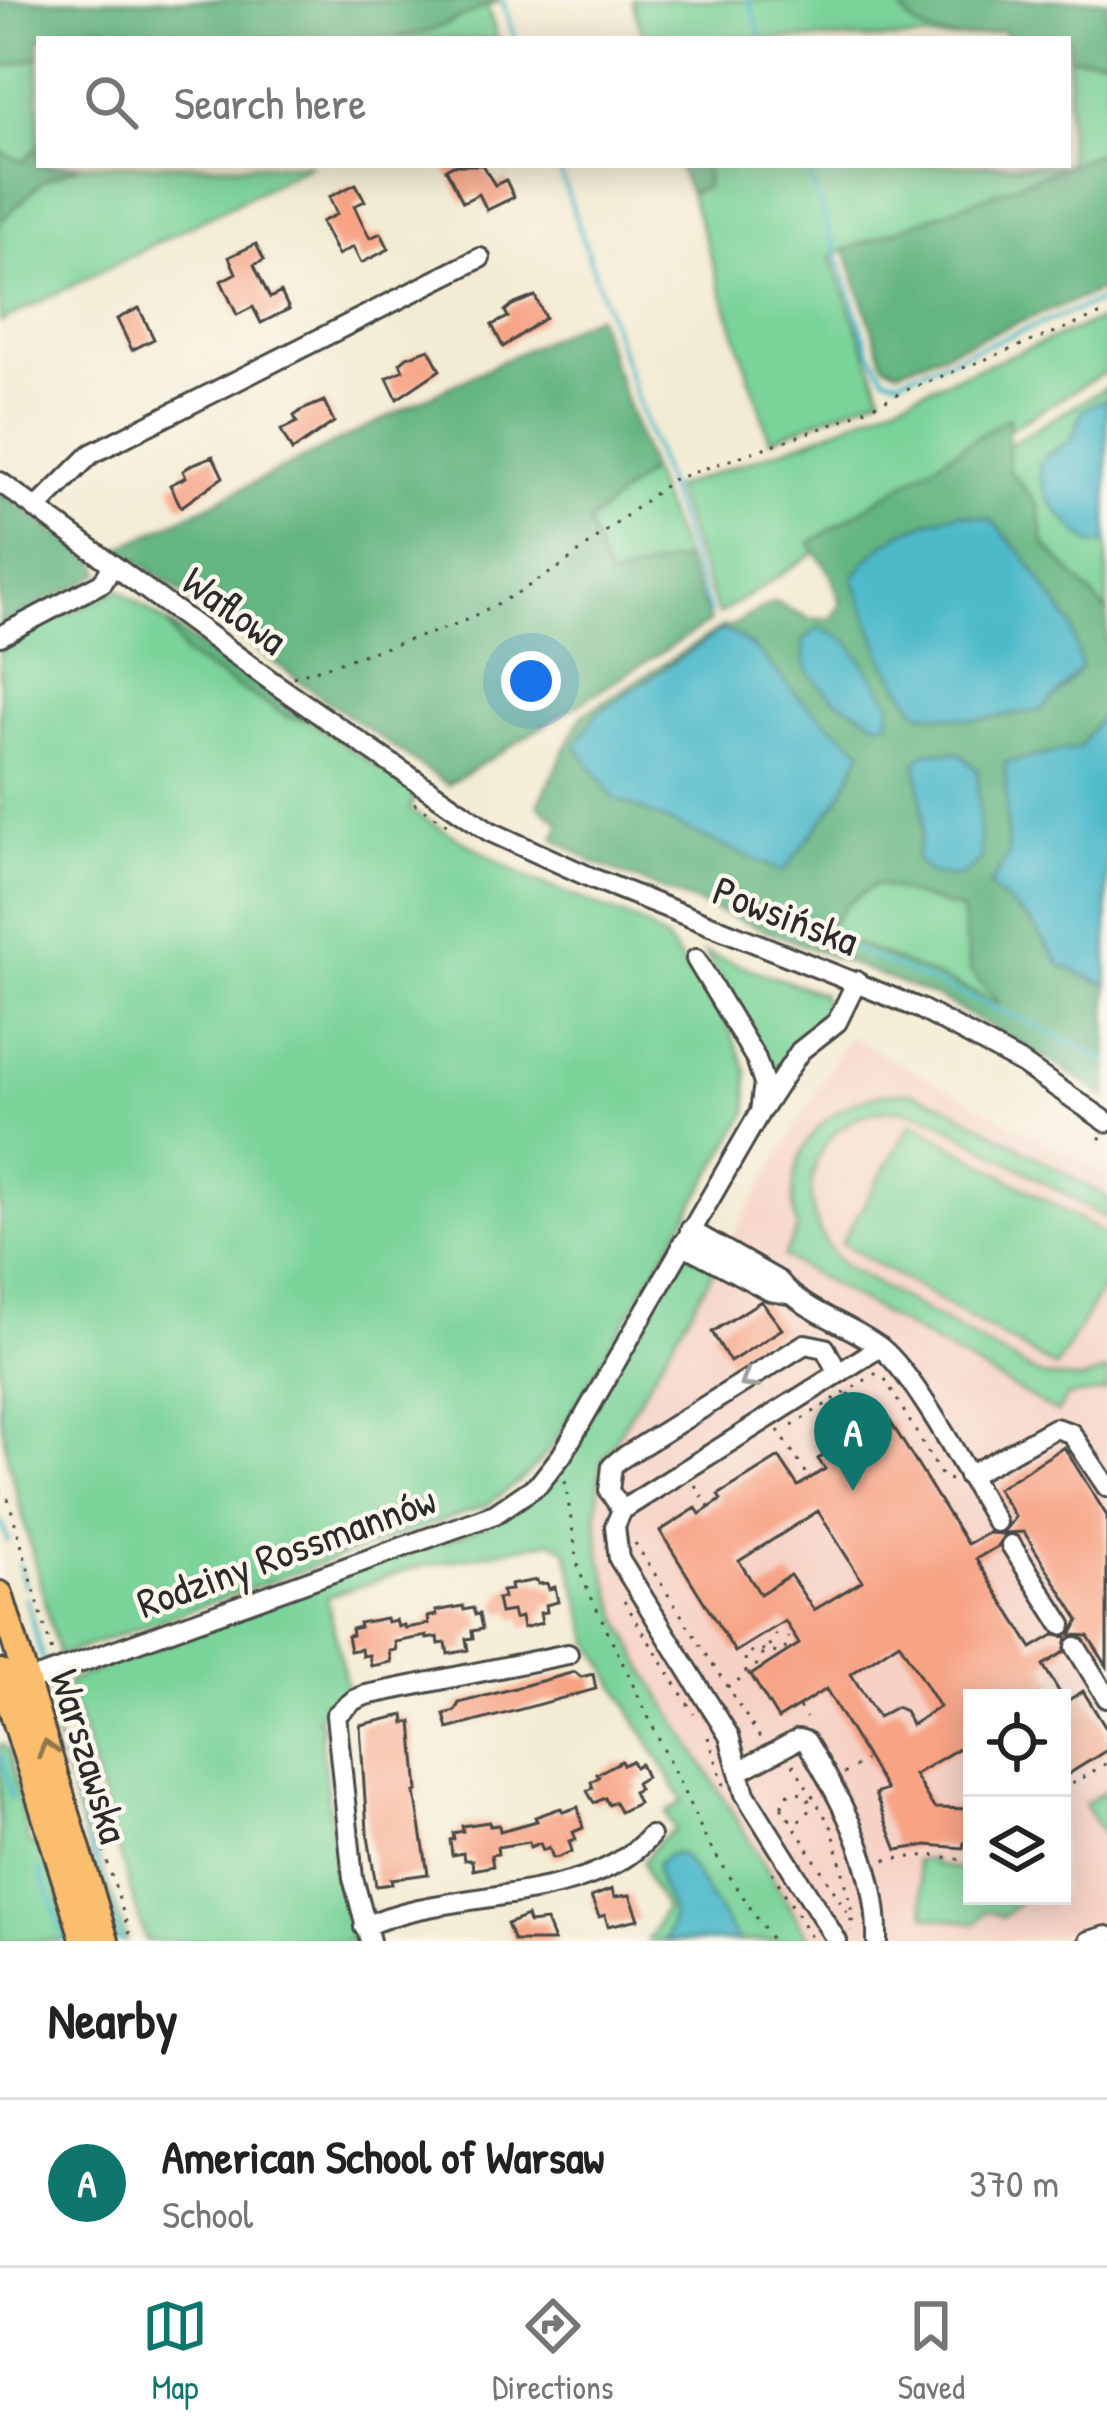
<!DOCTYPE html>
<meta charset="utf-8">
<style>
:root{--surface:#fff;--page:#f6f6f6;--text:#222;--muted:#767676;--line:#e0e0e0;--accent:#0f766e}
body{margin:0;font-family:"Patrick Hand",sans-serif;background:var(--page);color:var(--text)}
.controls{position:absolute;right:36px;bottom:36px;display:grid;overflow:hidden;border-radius:0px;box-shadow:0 6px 30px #0003}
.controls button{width:108px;height:108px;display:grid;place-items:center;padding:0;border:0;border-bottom:3px solid var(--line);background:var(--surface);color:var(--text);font:60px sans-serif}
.you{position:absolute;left:531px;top:681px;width:42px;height:42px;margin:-30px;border:9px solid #fff;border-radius:50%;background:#1a73e8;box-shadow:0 0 0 18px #1a73e833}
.badge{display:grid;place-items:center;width:78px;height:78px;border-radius:50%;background:var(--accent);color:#fff;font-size:39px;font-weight:700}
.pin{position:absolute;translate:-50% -99px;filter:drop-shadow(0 3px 6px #0008)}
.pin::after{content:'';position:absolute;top:63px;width:42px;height:36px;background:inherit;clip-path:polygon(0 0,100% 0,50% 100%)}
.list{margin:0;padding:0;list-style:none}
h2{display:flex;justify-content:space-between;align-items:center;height:156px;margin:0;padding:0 48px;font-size:51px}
h2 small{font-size:39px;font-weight:400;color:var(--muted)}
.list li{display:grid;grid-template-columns:78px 1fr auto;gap:36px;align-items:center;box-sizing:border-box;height:168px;padding:0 48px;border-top:3px solid var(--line)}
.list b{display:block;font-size:45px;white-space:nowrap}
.list p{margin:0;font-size:39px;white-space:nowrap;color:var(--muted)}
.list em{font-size:39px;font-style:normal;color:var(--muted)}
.icon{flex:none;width:66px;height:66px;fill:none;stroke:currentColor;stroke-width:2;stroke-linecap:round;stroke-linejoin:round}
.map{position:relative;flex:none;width:1107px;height:1941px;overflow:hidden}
.search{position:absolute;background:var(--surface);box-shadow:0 6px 30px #0003;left:36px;right:36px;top:36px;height:132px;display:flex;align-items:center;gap:30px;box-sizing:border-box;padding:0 42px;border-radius:0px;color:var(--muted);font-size:45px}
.sheet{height:324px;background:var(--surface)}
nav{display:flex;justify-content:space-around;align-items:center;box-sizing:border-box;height:168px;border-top:3px solid var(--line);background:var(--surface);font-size:33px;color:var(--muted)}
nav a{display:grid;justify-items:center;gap:6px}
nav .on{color:var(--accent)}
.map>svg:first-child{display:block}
</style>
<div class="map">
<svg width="1107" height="1941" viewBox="0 0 1107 1941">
<rect width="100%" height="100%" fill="#fbf7ec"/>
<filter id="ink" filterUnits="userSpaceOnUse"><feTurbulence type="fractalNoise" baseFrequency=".00833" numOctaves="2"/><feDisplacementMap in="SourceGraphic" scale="24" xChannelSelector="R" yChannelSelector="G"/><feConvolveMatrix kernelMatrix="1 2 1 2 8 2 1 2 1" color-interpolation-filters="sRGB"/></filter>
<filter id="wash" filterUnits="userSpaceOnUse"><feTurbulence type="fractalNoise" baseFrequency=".004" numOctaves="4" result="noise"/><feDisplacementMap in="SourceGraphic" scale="48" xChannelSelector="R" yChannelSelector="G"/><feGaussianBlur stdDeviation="2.7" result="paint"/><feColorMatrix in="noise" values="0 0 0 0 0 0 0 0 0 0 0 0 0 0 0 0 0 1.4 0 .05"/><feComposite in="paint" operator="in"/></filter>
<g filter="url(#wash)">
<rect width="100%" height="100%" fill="#f3ebd3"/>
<!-- built -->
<path fill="#f6d1c5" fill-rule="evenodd" d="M849,1036L1107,1175V1921L1030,1941H811L645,1670L620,1620L600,1555L597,1517L600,1466ZM972,1698H1062V1896H972Z"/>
<!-- green -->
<path fill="#7ad399" stroke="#527f62" stroke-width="3" d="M632,0H899C907,28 929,32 956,39H644Z
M487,6L498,39H385L430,31Z
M39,57V145L23,162L0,151V68Z
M1068,57L1107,58V150L1068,165Z
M81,165H311L0,322V222L44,180Z
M706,165H1068L831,256L882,394L770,440L690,193L705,186Z
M1107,317V371L1009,429L1008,418L811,542L816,552L718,615L673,488L814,438L935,385Z
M1107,387V401L1083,409L1071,441L1049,453L1090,543H1107V612L1044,543L1038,505L1008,469L1009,445Z
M650,470L684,558L608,580L587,523Z
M119,590L167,623L185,656L288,717L308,720L415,793L410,810L523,876L641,923L667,941L729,1028L747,1071L748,1112L552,1445C534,1472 512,1487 485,1506L59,1656L9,1464L0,1414V644Z
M875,883L961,910L970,971L1004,1006L825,931L846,904Z
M705,953L821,993L828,1015L787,1053L770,1078L757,1041Z
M911,1092L946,1105L1107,1197V1219L937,1120C837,1077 768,1186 843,1265L1041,1376L1082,1380L1107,1371V1391L1066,1397L1057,1413L783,1257L797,1230C778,1148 829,1091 911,1092Z
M912,1122L1107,1236V1280L1056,1368L841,1243Z
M684,1250L715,1268L600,1466L597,1517L600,1555L620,1620L645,1670L811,1941H648L665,1908L648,1880L643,1862L659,1840L675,1830L666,1813L683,1801L591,1642L566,1549L551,1541L410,1569L327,1597L347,1688L332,1705L326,1706L317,1719L322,1723L321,1742L337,1868L353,1941H146L67,1682L321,1582L457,1537L517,1510Z
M56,1738C85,1764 82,1788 89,1823C97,1863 115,1902 127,1941H114Z
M0,1744L9,1749L29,1844L38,1845L55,1879L70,1941H0Z
M1107,1790V1840L1084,1804Z
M932,1859L934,1865L972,1872V1896H1013L1020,1901L1003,1917L987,1910L976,1923L926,1916L916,1861Z"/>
<!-- forest -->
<path fill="#63b581" stroke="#477056" stroke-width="3" fill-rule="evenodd" d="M0,0H501L430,31L385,39H139L98,25L74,39H39V57L0,68Z
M899,0H1107V58L1068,57V39H1008L1002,30C966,42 911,45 899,0Z
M39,145V165H81L44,180L0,222V151L23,162Z
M1107,150V288L898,370L884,363L845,250Z
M677,165H706V187L690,193Z
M596,315L650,470L588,523L608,579L684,558L710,622L448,785L313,691L121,548Z
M1009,417L1008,469L1038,505L1044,543L1107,612V707L1079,748L1005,763L1008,857L989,887L1031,922L1061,965L1107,985V1098L1061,1067L939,998L594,863L554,838L561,823L538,805L582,715L724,626L729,627L774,602L811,619H832L841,603L831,575L810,543ZM876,884L961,910L970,971L1001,1004L826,931L846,904Z
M0,491L97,562L101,573L0,626Z
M167,623L308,720L288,717L185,655Z"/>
<!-- water -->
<path fill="#4ebaca" stroke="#3c727a" stroke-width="3" d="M1103,400L1107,401V543L1091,544C1067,523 1034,495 1040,460L1071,441L1083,409Z
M959,513L990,519L1024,556L1071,625L1081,668L1042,710L975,720L918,712L885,662L853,578C883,535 911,527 959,513Z
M819,627L849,642L891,703L889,721L879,723L833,698L806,670L803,641Z
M722,630C754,640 773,669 795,693C815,714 841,732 863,750L839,799L783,872L614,798L576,746L597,713Z
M1107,707V985L1061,965L1031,922L989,887L1008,856L1005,763L1079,748Z
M927,752L960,753L977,770L981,860L960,877L930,874L915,858C929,825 921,795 916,761Z
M670,1854H680L687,1861L738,1941H664C685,1903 654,1897 657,1863Z"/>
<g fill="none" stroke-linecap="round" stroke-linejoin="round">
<!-- stream -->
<path stroke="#4ebaca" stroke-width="4.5" d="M502,0L515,39
M749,0L762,39
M558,165L710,614
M806,165L870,351L885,376L898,379L1107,298
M800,927L1026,1021L1107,1061
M0,1521L8,1541
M19,1565L25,1586
M26,1598L43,1662
M49,1688L56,1712
M60,1746L121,1941
M2,1755L12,1798
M40,1871L66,1941"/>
</g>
<g id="blocks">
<!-- building -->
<path fill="#f7a384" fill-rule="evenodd" d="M453,165H482L495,185L506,180L514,197L487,210L479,194L463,202L446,169Z
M356,184L365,201L354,206L362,223L370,238L381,233L389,249L361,263L353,247L338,255L321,222L337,214L329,197Z
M256,244L264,260L254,265L264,286L270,298L281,292L289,309L261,323L253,307L237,315L221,281L236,273L229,257Z
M535,296L545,318L503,347L492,325L508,317L505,311L512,305Z
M139,308L154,339L132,350L117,319Z
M429,349L440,370L397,399L387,378L403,370L400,363L407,357Z
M324,401L334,422L292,451L281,430L297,422L294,416L302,410Z
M213,456L223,477L181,507L170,485L186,477L183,471L191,465Z
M761,1301L782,1329L730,1362L712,1332Z
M890,1421L967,1544L988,1533L1002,1534L1015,1517L997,1489L1064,1447L1107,1516V1666L1088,1636L1071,1635L1079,1620L1024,1532L1005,1533L998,1546L976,1559L1032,1648L1054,1635L1067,1637L1064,1652L1043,1665L1063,1698H972V1759L964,1745L914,1775L934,1808L972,1809V1844L964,1843L963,1848L927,1845L897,1850L875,1794L886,1790L826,1689L778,1719L751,1675L799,1644L785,1621L735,1652L660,1531L696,1508L700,1514L721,1500L718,1495L779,1457L798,1486L825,1469L818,1459L866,1430L869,1435ZM818,1511L862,1581L814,1610L790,1575L760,1594L739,1561ZM899,1642L939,1707L911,1725L905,1711L896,1707L878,1717L851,1674Z
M537,1580L538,1584L547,1583L549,1589L555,1587L558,1602L546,1605L547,1612L540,1613L542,1623L523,1628L521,1617L514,1619L512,1611L500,1613L497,1599L503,1598L502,1591L511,1590L510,1585Z
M463,1606L464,1610L473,1608L475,1615L479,1614L482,1629L472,1631L473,1638L466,1639L468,1650L448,1654L446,1643L439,1644L438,1637L427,1639V1636L395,1642L396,1650L389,1651L391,1662L371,1666L369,1655L362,1656L361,1649L350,1651L347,1636L352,1635L351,1629L360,1627L359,1623L386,1618L387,1622L396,1620L398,1627L404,1625L405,1628L429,1624L428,1617L437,1615L436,1611Z
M575,1672L581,1677L593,1674L596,1689L448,1729L444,1714L455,1711L459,1703Z
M1083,1691L1107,1730V1750L1062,1778V1704Z
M404,1715L405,1723L412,1722L418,1791L415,1792L428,1874L391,1879L392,1884L376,1886L367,1830L360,1725Z
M621,1761L623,1765L632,1761L635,1767L640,1764L646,1777L636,1783L639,1789L633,1792L638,1803L620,1812L615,1802L609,1805L605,1798L594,1803L587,1791L593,1788L591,1782L599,1777L597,1774Z
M578,1807L583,1828L573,1832L576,1839L569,1841L572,1851L559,1857L553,1858L549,1847L543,1850L540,1843L530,1847L529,1842L497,1847L498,1854L491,1855L493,1866L473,1870L472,1860H464L463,1853L452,1855L450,1840L454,1839L453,1833L463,1831L462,1826L489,1822L490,1826L499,1825L500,1831L537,1821L535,1817L555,1810L561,1808L563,1812Z
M612,1889L614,1897L630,1895L639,1919L608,1926L605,1915L599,1917L591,1897Z
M527,1916L529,1923L546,1921L554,1941H514L507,1924Z"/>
</g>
</g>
<g filter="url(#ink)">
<use href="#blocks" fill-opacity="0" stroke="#494844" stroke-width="3"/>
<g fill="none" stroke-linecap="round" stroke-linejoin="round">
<defs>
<path id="minor" d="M0,482L274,683L489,831L592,878L921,1009L1023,1064L1107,1122
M36,509L91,454L480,258
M0,636L103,582L113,565
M763,1108L800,1051L837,1022L857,981
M690,1230L779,1281C806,1314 847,1322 881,1348C916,1376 970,1479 996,1522
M682,1244L770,1291L788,1294
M838,1373L825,1348L805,1344L619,1460L612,1466L609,1491L622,1510L880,1347
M968,1476L1055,1428L1071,1433L1107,1487
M622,1510L615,1526L619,1559L729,1736L745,1794L837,1941
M1011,1545L1062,1625
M1076,1647L1107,1698
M26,1682L495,1514L539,1484L562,1455L760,1112L764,1083L756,1059L696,959
M740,1771L799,1739L806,1741C842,1800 879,1870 877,1941
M364,1927C444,1887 588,1908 650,1836
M370,1941L353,1878L336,1715L354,1700L366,1695L568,1654
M1089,1941L1107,1936"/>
<path id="major" d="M0,1594L106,1941
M0,1672L84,1941"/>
</defs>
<!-- minor casing -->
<use href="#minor" stroke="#494844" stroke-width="24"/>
<!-- major casing -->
<use href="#major" stroke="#494844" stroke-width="30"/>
<!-- path -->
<path stroke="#494844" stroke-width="3" stroke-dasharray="3 9" stroke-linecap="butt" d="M293,677L456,625L514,595L563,565L672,480L836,423L909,389L1107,312
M414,803L453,828
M1099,1137L1107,1143
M885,1379L943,1478L951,1480
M848,1393L870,1427
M792,1425L880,1371
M778,1430L810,1479
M565,1481L579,1571L708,1843L772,1941
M695,1485L709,1507
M0,1489L8,1498L53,1656
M635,1543L762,1741
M624,1601L694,1714
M746,1673L745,1655L757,1649L778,1653L785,1649L788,1637
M727,1687L752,1672L780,1628
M63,1688L98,1832L132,1941
M799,1707L806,1718
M708,1737L726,1791
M793,1764L832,1828L851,1906V1931
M844,1774L865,1760
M1062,1790L1107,1763
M782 1806a14 14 0 1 1 28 0a14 14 0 1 1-28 0Z
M789,1818L853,1922
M885,1860L930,1855L972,1861
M772,1872L813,1941"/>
<!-- minor -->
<use href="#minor" stroke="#fff" stroke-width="18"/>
<!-- major -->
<use href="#major" stroke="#fabe6e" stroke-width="24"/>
</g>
<!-- one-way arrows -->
<defs><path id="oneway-chevron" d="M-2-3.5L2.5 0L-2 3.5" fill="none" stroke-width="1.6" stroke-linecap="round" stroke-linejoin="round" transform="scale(3)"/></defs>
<use stroke="#a0a0a0" href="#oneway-chevron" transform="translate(748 1381) rotate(148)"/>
<use stroke="#92744c" href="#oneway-chevron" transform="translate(47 1749) rotate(-107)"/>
</g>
<g text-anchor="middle" stroke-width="9" stroke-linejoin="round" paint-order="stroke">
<!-- street labels -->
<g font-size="42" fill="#2b2b2b" stroke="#fbf7ec">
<text transform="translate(235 610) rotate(36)" y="15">Waflowa</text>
<text transform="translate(786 915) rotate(21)" y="15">Powsińska</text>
<text transform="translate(286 1551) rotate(-20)" y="15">Rodziny Rossmannów</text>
<text transform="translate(90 1756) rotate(73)" y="15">Warszawska</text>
</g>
</g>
</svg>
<div class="controls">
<button><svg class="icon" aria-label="locate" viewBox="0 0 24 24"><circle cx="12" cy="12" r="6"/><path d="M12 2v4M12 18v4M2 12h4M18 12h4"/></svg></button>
<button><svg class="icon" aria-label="layers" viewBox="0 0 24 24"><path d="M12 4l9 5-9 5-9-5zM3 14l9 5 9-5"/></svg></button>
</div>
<div class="you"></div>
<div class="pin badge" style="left:853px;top:1491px">A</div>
<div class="search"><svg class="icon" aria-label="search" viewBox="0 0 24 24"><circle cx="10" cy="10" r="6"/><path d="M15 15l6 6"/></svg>Search here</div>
</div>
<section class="sheet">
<h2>Nearby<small></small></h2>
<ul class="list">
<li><span class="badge">A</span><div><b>American School of Warsaw</b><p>School</p></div><em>370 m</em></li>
</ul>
</section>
<nav>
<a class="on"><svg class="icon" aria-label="map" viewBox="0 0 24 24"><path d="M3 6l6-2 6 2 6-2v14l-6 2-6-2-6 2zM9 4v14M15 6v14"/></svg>Map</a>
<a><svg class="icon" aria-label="directions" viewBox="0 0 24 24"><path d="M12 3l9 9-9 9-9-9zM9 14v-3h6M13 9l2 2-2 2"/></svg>Directions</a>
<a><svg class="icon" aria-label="saved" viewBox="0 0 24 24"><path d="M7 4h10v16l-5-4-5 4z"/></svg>Saved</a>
</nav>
